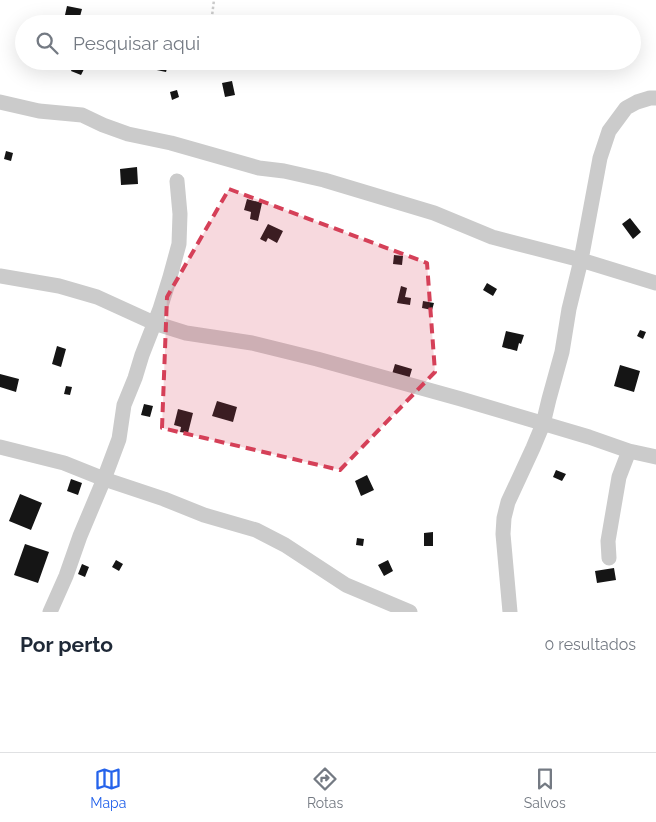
<!DOCTYPE html>
<html lang="pt">
<style>
:root{--surface:#fff;--page:#f6f6f7;--text:#1f2937;--muted:#747a83;--line:#e0e1e3;--accent:#2563eb}
body{margin:0;font-family:Raleway,sans-serif;background:var(--page);color:var(--text)}
.list{margin:0;padding:0;list-style:none}
h2{display:flex;justify-content:space-between;align-items:center;height:65px;margin:0;padding:0 20px;font-size:21px}
h2 small{font-size:16px;font-weight:400;color:var(--muted)}
.icon{flex:none;width:28px;height:28px;fill:none;stroke:currentColor;stroke-width:2;stroke-linecap:round;stroke-linejoin:round}
.map{position:relative;flex:none;width:656px;height:612px;overflow:hidden}
.search{position:absolute;background:var(--surface);box-shadow:0 5px 20px #0002;left:15px;right:15px;top:15px;height:55px;display:flex;align-items:center;gap:12px;box-sizing:border-box;padding:0 18px;border-radius:28px;color:var(--muted);font-size:19px}
.sheet{height:140px;background:var(--surface)}
nav{display:flex;justify-content:space-around;align-items:center;box-sizing:border-box;height:70px;border-top:1px solid var(--line);background:var(--surface);font-size:14px;color:var(--muted)}
nav a{display:grid;justify-items:center;gap:2px}
nav .on{color:var(--accent)}
.map>svg:first-child{display:block}
</style>
<div class="map">
<svg width="656" height="612" viewBox="0 0 656 612">
<rect width="100%" height="100%" fill="#fff"/>
<!-- building -->
<path fill="#151515" d="M67,6L82,9L78,24H63Z
M75,61L86,65L81,75L71,71Z
M154,61H169L166,72L152,69Z
M232,81L235,95L225,97L222,83Z
M177,90L179,97L172,100L170,92Z
M6,151L13,153L11,161L4,159Z
M137,167L138,184L121,185L120,169Z
M247,199L262,203L258,221L250,219L251,212L244,210Z
M630,218L641,232L633,239L622,224Z
M268,224L283,231L277,243L268,238L266,242L260,239Z
M394,255L403,256L402,265L393,264Z
M487,283L497,289L493,296L483,290Z
M401,286L407,288L405,297L411,298L410,305L397,303Z
M423,301L434,303L432,310L422,308Z
M640,330L646,332L643,339L637,336Z
M506,331L524,335L521,344L519,343L517,351L502,347Z
M57,346L66,349L61,367L52,364Z
M395,364L412,369L409,379L392,374Z
M620,365L640,371L634,392L614,386Z
M0,374L19,379L16,392L0,387Z
M66,386L72,387L70,395L64,394Z
M217,401L237,407L233,422L212,416Z
M144,404L153,406L150,417L141,415Z
M178,409L193,413L188,433L180,432L181,427L174,425Z
M556,470L566,474L562,481L553,477Z
M367,475L374,490L361,496L355,481Z
M71,479L82,483L78,495L67,491Z
M20,494L42,503L31,530L9,521Z
M433,532V546H424V533Z
M357,538L364,539L363,546L356,545Z
M25,544L49,552L38,583L14,575Z
M116,560L123,564L119,571L112,567Z
M388,560L393,571L384,576L378,565Z
M82,564L89,567L85,577L78,574Z
M614,568L616,580L597,583L595,571Z"/>
<g fill="none" stroke-linecap="round" stroke-linejoin="round">
<!-- path -->
<path stroke="#cbcbcb" stroke-width="2.5" stroke-dasharray="2.5 2.5" stroke-linecap="butt" d="M211,24L214,0"/>
<!-- street -->
<path stroke="#cbcbcb" stroke-width="15" d="M0,102L39,111L82,115L103,125L128,134L171,143L259,168L284,171L324,180L434,213L492,237L581,260L656,283
M0,276L59,286L97,297L154,323L186,333L252,343L317,359L461,399L589,437L629,451L656,457
M0,447L64,463L104,479L164,499L204,515L256,530L285,545L346,585L410,612
M609,558L608,541L619,477L629,451
M50,612L66,576L80,536L104,479L119,439L124,405L135,378L142,355L160,309L170,277L179,244L180,214L177,181
M510,612L503,534L504,518L508,502L533,448L543,424L549,399L562,352L569,309L581,260L600,158L609,131L626,108L637,102L650,98H656"/>
</g>
<!-- marked area -->
<path fill="#d54058" fill-opacity="0.2" stroke="#d54058" stroke-width="4" stroke-dasharray="10 6" stroke-linejoin="round" d="M229,189L427,263L435,372L340,470L162,428L167,297Z"/>
</svg>
<div class="search"><svg class="icon" aria-label="search" viewBox="0 0 24 24"><circle cx="10" cy="10" r="6"/><path d="M15 15l6 6"/></svg>Pesquisar aqui</div>
</div>
<section class="sheet">
<h2>Por perto<small>0 resultados</small></h2>
<ul class="list">
</ul>
</section>
<nav>
<a class="on"><svg class="icon" aria-label="map" viewBox="0 0 24 24"><path d="M3 6l6-2 6 2 6-2v14l-6 2-6-2-6 2zM9 4v14M15 6v14"/></svg>Mapa</a>
<a><svg class="icon" aria-label="directions" viewBox="0 0 24 24"><path d="M12 3l9 9-9 9-9-9zM9 14v-3h6M13 9l2 2-2 2"/></svg>Rotas</a>
<a><svg class="icon" aria-label="saved" viewBox="0 0 24 24"><path d="M7 4h10v16l-5-4-5 4z"/></svg>Salvos</a>
</nav>
